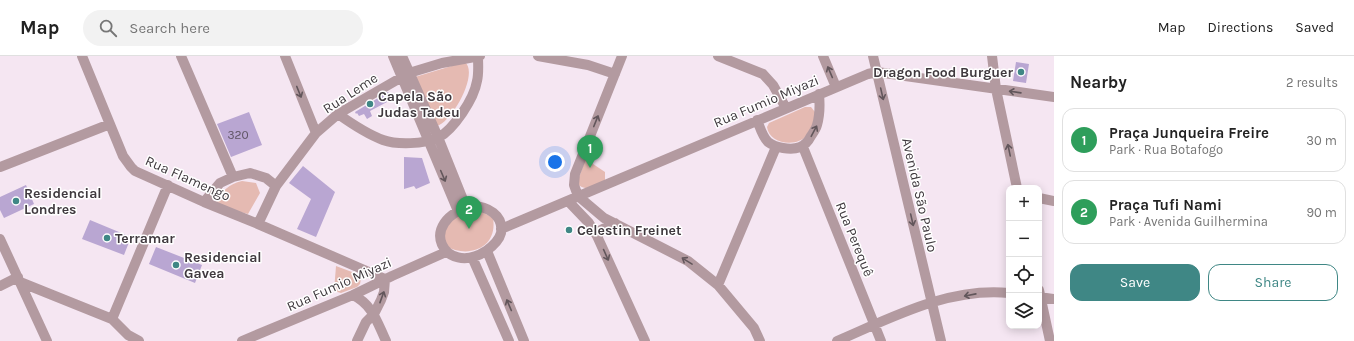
<!DOCTYPE html>
<meta charset="utf-8">
<style>
:root{--surface:#fff;--page:#f2f2f2;--text:#222;--muted:#767676;--line:#e0e0e0;--accent:#3f8785}
body{margin:0;font-family:Karla,sans-serif;background:var(--page);color:var(--text)}
.controls{position:absolute;right:12px;bottom:12px;display:grid;overflow:hidden;border-radius:8px;box-shadow:0 2px 10px #0003}
.controls button{width:36px;height:36px;display:grid;place-items:center;padding:0;border:0;border-bottom:1px solid var(--line);background:var(--surface);color:var(--text);font:20px sans-serif}
.you{position:absolute;left:555px;top:106px;width:14px;height:14px;margin:-10px;border:3px solid #fff;border-radius:50%;background:#1a73e8;box-shadow:0 0 0 6px #1a73e833}
.badge{display:grid;place-items:center;width:26px;height:26px;border-radius:50%;background:var(--accent);color:#fff;font-size:13px;font-weight:700}
.pin{position:absolute;translate:-50% -33px;filter:drop-shadow(0 1px 2px #0008)}
.pin::after{content:'';position:absolute;top:21px;width:14px;height:12px;background:inherit;clip-path:polygon(0 0,100% 0,50% 100%)}
.list{margin:0;padding:0;list-style:none}
h2{display:flex;justify-content:space-between;align-items:center;height:52px;margin:0;padding:0 16px;font-size:17px}
h2 small{font-size:13px;font-weight:400;color:var(--muted)}
.list li{display:grid;grid-template-columns:26px 1fr auto;gap:12px;align-items:center;box-sizing:border-box;height:64px;margin:0 8px 8px;padding:0 8px;border:1px solid var(--line);border-radius:12px}
.list b{display:block;font-size:15px;white-space:nowrap}
.list p{margin:0;font-size:13px;white-space:nowrap;color:var(--muted)}
.list em{font-size:13px;font-style:normal;color:var(--muted)}
.actions{display:flex;gap:8px;padding:12px 16px}
.actions a{flex:1;padding:9px 0;border:1px solid var(--accent);border-radius:12px;text-align:center;font-size:14px;color:var(--accent)}
.actions .main{background:var(--accent);color:#fff}
.icon{flex:none;width:22px;height:22px;fill:none;stroke:currentColor;stroke-width:2;stroke-linecap:round;stroke-linejoin:round}
.map{position:relative;flex:none;width:1054px;height:285px;overflow:hidden}
header{display:flex;align-items:center;gap:24px;box-sizing:border-box;height:56px;padding:0 20px;background:var(--surface);border-bottom:1px solid var(--line)}
header strong{font-size:19px}
nav{display:flex;gap:22px;margin-inline-start:auto;font-size:14px}
.search{width:280px;height:36px;background:var(--page);display:flex;align-items:center;gap:10px;box-sizing:border-box;padding:0 14px;border-radius:22px;color:var(--muted);font-size:15px}
main{display:flex}
aside{flex:1;background:var(--surface)}
.map>svg:first-child{display:block}
</style>
<header>
<strong>Map</strong>
<div class="search"><svg class="icon" aria-label="search" viewBox="0 0 24 24"><circle cx="10" cy="10" r="6"/><path d="M15 15l6 6"/></svg>Search here</div>
<nav><a>Map</a><a>Directions</a><a>Saved</a></nav>
</header>
<main>
<div class="map">
<svg width="1054" height="285" viewBox="0 0 1054 285">
<rect width="100%" height="100%" fill="#f5e6f2"/>
<!-- park -->
<path fill="#e5bab2" d="M465,6C479,18 452,66 437,70L415,21Z
M805,51H811L815,56C814,65 813,72 807,79C797,92 769,88 767,71L769,67Z
M588,96L593,108L605,116V126C595,130 585,137 577,127Z
M242,125L256,127L260,137L248,158L218,150L216,146C222,135 229,128 242,125Z
M475,152L493,162C498,192 469,203 445,190L442,175L449,165Z
M336,210L360,219L361,223L360,228L357,231L341,237L334,235Z"/>
<!-- building -->
<path fill="#b9a6d2" d="M1016,6L1029,8L1026,27L1013,25Z
M388,36L391,40L385,43L387,46L370,55L372,60L367,63L364,58L359,60L357,57L356,58L355,56Z
M249,56L262,89L231,101L217,68Z
M404,101L422,102L430,127L416,133L414,130L404,133Z
M303,110L335,136L316,181L297,173L311,143L289,127Z
M26,129L34,148L4,162L0,154V141Z
M90,164L131,181L124,199L82,183Z
M156,191L202,209L195,227L149,208Z"/>
<g fill="none" stroke-linecap="round" stroke-linejoin="round">
<!-- minor -->
<path stroke="#b39aa0" stroke-width="10" d="M82,0L123,100L131,111L135,115L204,146L258,168L385,223L384,236L381,244L374,258L366,266L357,285
M181,0L233,121
M285,0L316,77
M393,0L458,155
M402,0L438,81L466,151
M538,0L588,9L615,18
M622,0L575,118L574,129L578,140L604,162L688,205L718,229L754,272L760,285
M718,0L763,18L773,29L786,52
M823,0L836,31
M873,0L941,285
M992,0L996,33L1017,132
M338,58C352,68 367,78 383,84C397,89 424,88 438,82C454,73 474,43 477,25C479,17 478,8 478,0
M757,64C760,71 762,80 768,86C772,89 777,91 783,92C796,94 805,92 811,80C813,77 816,73 817,69C820,59 820,49 819,38
M803,91L881,285
M0,111L110,68
M1039,142L1054,145
M568,145L589,167L597,180L645,285
M204,146L220,127L233,121L250,117L266,122L276,130
M472,150C487,150 504,159 501,177C499,185 493,190 486,195C444,222 415,165 472,150Z
M258,168L276,130L316,77L338,58L409,17L442,7L480,0
M501,173L868,18L877,16L1054,41
M597,180L601,174L615,167
M0,183L47,285
M487,195L524,285
M472,201L509,285
M20,226L112,263L128,279L139,285
M718,229L776,91
M0,230L18,221
M1039,234L1050,285
M353,239C373,249 377,266 386,285
M1039,241L1054,243
M112,263L168,129
M242,285L353,239L392,220L446,196
M837,285C891,262 948,231 1009,237"/>
</g>
<!-- one-way arrows -->
<defs><path id="oneway-shaft" d="M-6 0H5M1.5-3L5.5 0L1.5 3" fill="none" stroke-width="1.6" stroke-linecap="round" stroke-linejoin="round"/></defs>
<g stroke="#62565b">
<use href="#oneway-shaft" transform="translate(830 16) rotate(-113)"/>
<use href="#oneway-shaft" transform="translate(299 36) rotate(68)"/>
<use href="#oneway-shaft" transform="translate(1015 36) rotate(-172)"/>
<use href="#oneway-shaft" transform="translate(882 38) rotate(77)"/>
<use href="#oneway-shaft" transform="translate(596 65) rotate(-68)"/>
<use href="#oneway-shaft" transform="translate(814 75) rotate(-62)"/>
<use href="#oneway-shaft" transform="translate(1009 94) rotate(-102)"/>
<use href="#oneway-shaft" transform="translate(443 120) rotate(67)"/>
<use href="#oneway-shaft" transform="translate(912 164) rotate(77)"/>
<use href="#oneway-shaft" transform="translate(606 199) rotate(66)"/>
<use href="#oneway-shaft" transform="translate(687 205) rotate(-148)"/>
<use href="#oneway-shaft" transform="translate(970 239) rotate(169)"/>
<use href="#oneway-shaft" transform="translate(382 241) rotate(-70)"/>
<use href="#oneway-shaft" transform="translate(509 249) rotate(-113)"/>
</g>
<!-- markers -->
<g fill="#3f8785" stroke="#fff" stroke-width="1.5">
<circle cx="1021" cy="16" r="4"/>
<circle cx="370" cy="48" r="4"/>
<circle cx="16" cy="145" r="4"/>
<circle cx="569" cy="174" r="4"/>
<circle cx="107" cy="182" r="4"/>
<circle cx="176" cy="209" r="4"/>
</g>
<g text-anchor="middle" stroke-width="3" stroke-linejoin="round" paint-order="stroke">
<!-- number labels -->
<g font-size="12" fill="#5e5463">
<text x="238" y="83">320</text>
</g>
<!-- poi labels -->
<g font-size="14" font-weight="bold" fill="#3f393e" stroke="#fff" text-anchor="start">
<text x="1013" y="21" text-anchor="end">Dragon Food Burguer</text>
<text x="378" y="45">Capela São<tspan x="378" dy="16">Judas Tadeu</tspan></text>
<text x="24" y="142">Residencial<tspan x="24" dy="16">Londres</tspan></text>
<text x="577" y="179">Celestin Freinet</text>
<text x="115" y="187">Terramar</text>
<text x="184" y="206">Residencial<tspan x="184" dy="16">Gavea</tspan></text>
</g>
<!-- street labels -->
<g font-size="14" fill="#3f393e" stroke="#fff">
<text transform="translate(350 37) rotate(-33)" y="5">Rua Leme</text>
<text transform="translate(766 45) rotate(-23)" y="5">Rua Fumio Miyazi</text>
<text transform="translate(188 122) rotate(24)" y="5">Rua Flamengo</text>
<text transform="translate(920 139) rotate(77)" y="5">Avenida São Paulo</text>
<text transform="translate(855 183) rotate(68)" y="5">Rua Perequê</text>
<text transform="translate(339 228) rotate(-24)" y="5">Rua Fumio Miyazi</text>
</g>
</g>
</svg>
<div class="controls">
<button>+</button>
<button>−</button>
<button><svg class="icon" aria-label="locate" viewBox="0 0 24 24"><circle cx="12" cy="12" r="6"/><path d="M12 2v4M12 18v4M2 12h4M18 12h4"/></svg></button>
<button><svg class="icon" aria-label="layers" viewBox="0 0 24 24"><path d="M12 4l9 5-9 5-9-5zM3 14l9 5 9-5"/></svg></button>
</div>
<div class="you"></div>
<div class="pin badge" style="left:590px;top:112px;background:#2e9e5b">1</div>
<div class="pin badge" style="left:469px;top:173px;background:#2e9e5b">2</div>
</div>
<aside>
<h2>Nearby<small>2 results</small></h2>
<ul class="list">
<li><span class="badge" style="background:#2e9e5b">1</span><div><b>Praça Junqueira Freire</b><p>Park · Rua Botafogo</p></div><em>30 m</em></li>
<li><span class="badge" style="background:#2e9e5b">2</span><div><b>Praça Tufi Nami</b><p>Park · Avenida Guilhermina</p></div><em>90 m</em></li>
</ul>
<div class="actions"><a class="main">Save</a><a>Share</a></div>
</aside>
</main>
